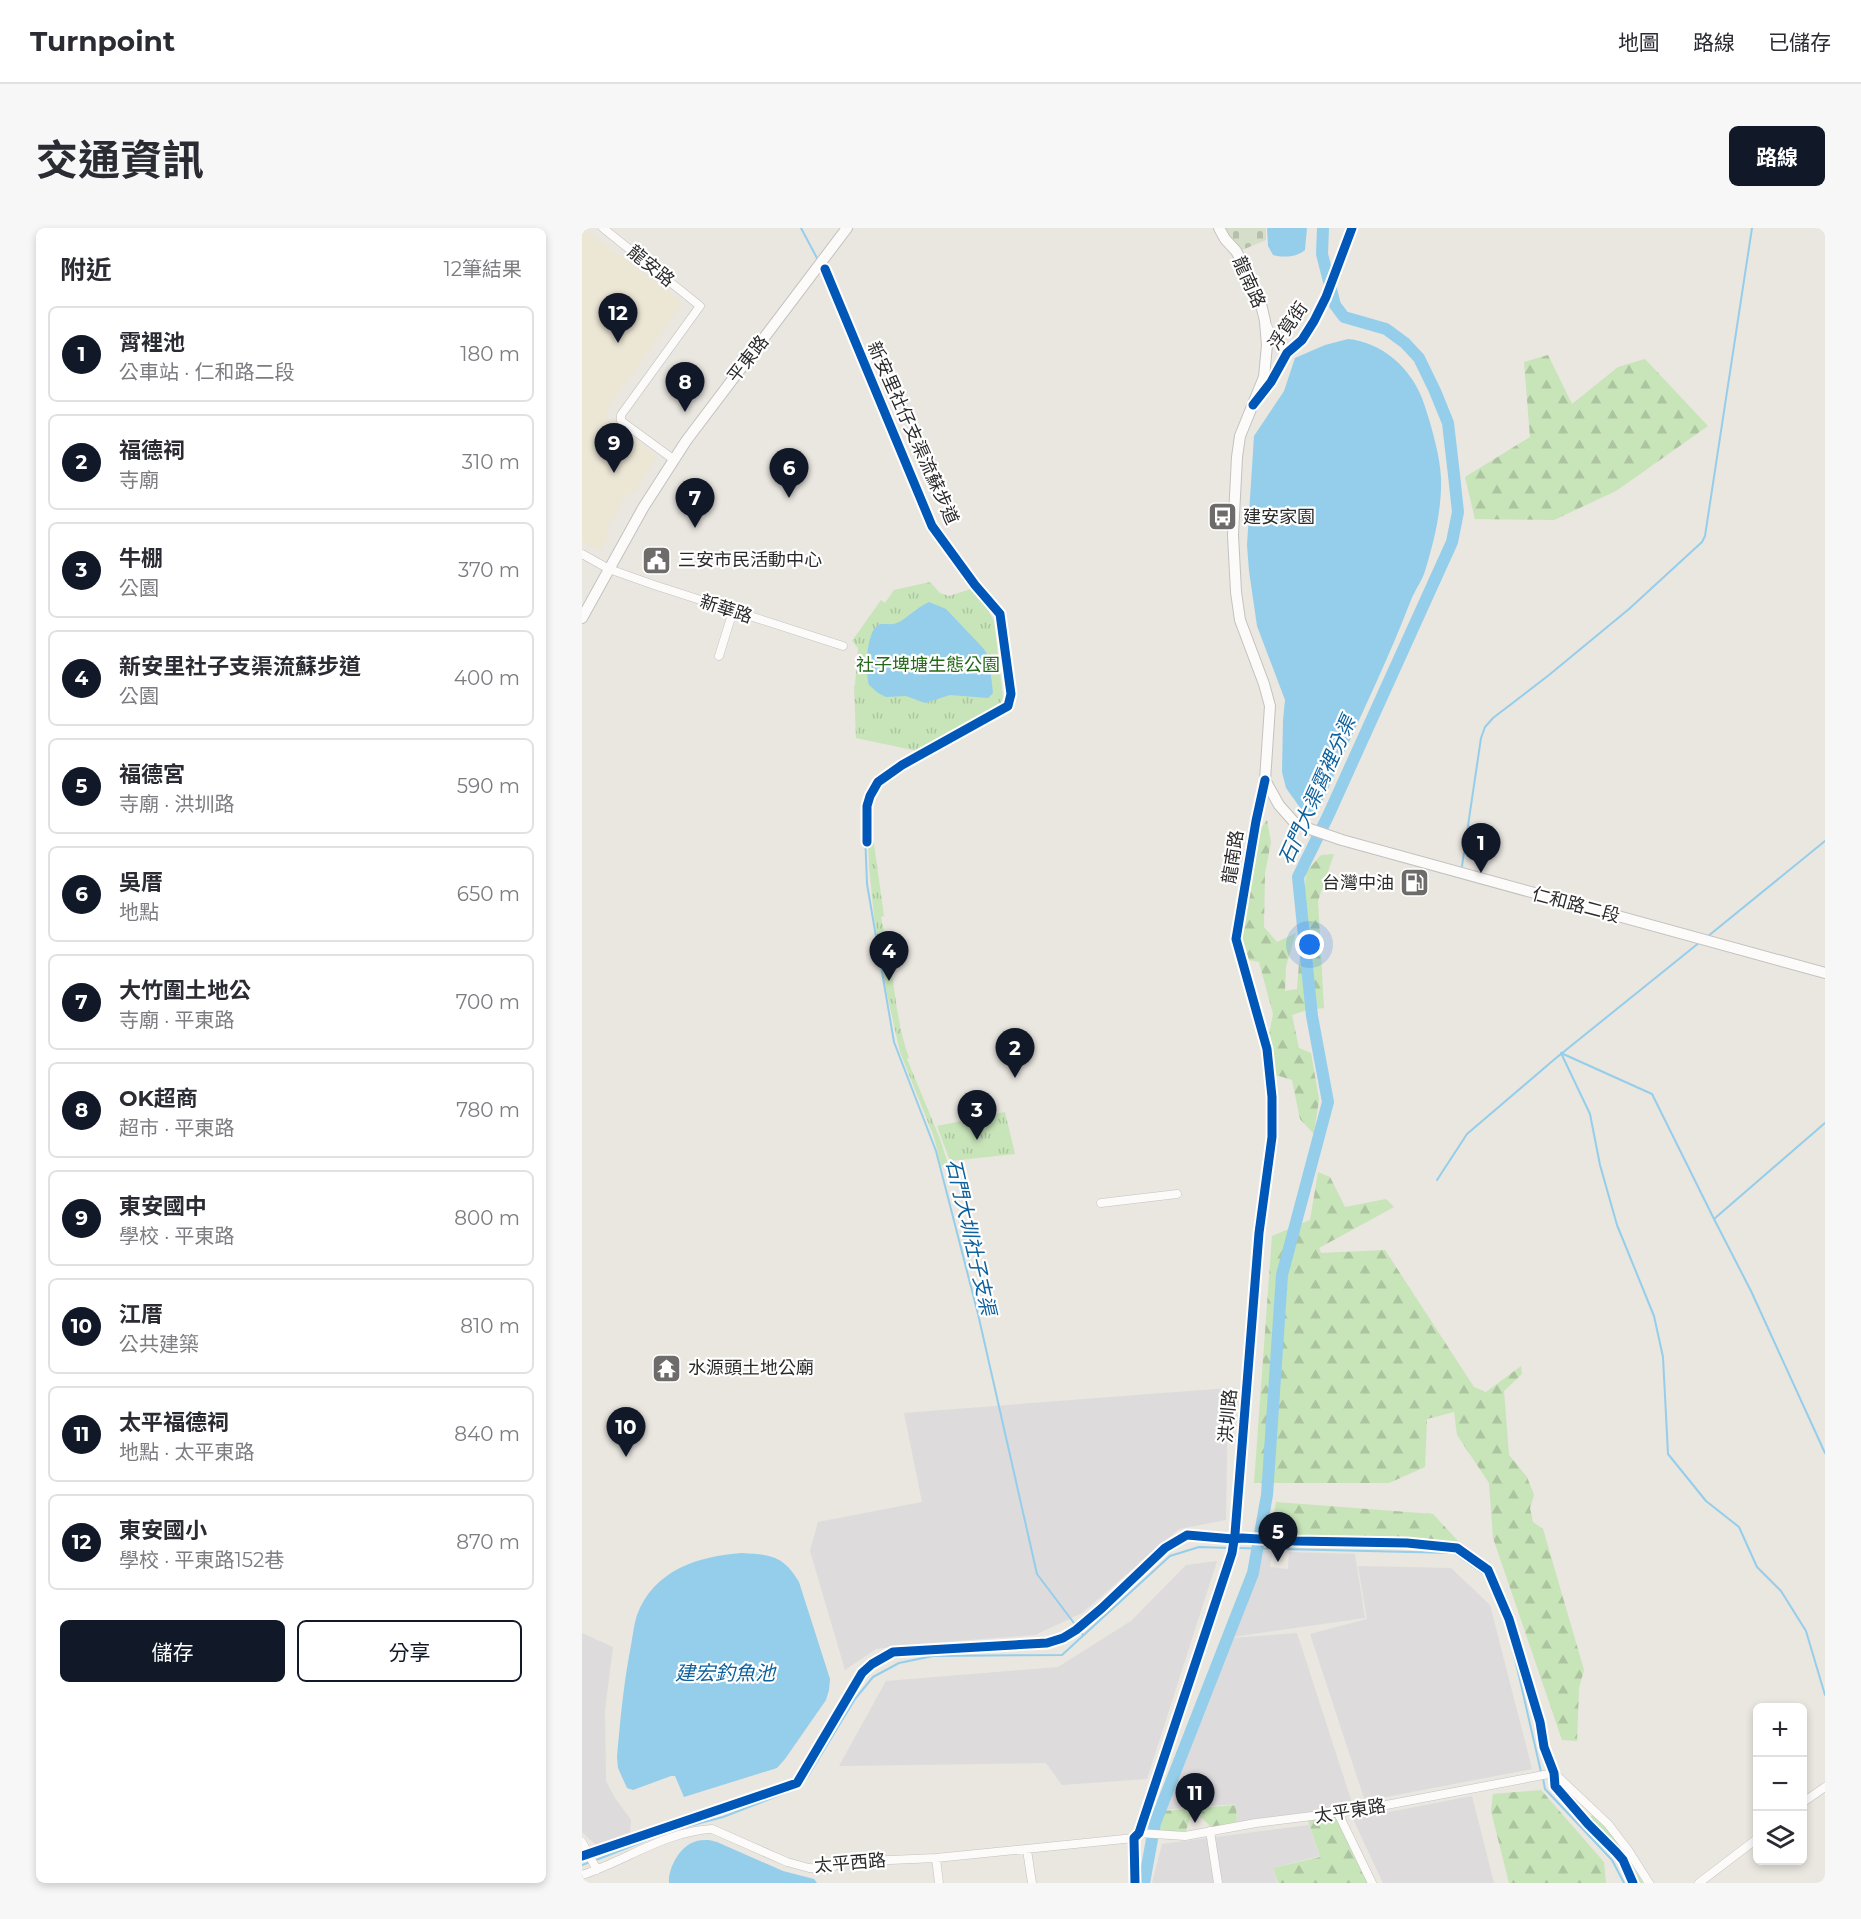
<!DOCTYPE html>
<html lang="zh-TW">
<meta charset="utf-8">
<style>
:root{--surface:#fff;--page:#f7f7f7;--text:#2b2b33;--muted:#7c7c81;--line:#e1e1e2;--accent:#111827}
body{margin:0;font-family:Montserrat,"Noto Sans TC",sans-serif;background:var(--page);color:var(--text)}
.controls{position:absolute;right:18px;bottom:18px;display:grid;overflow:hidden;border-radius:9px;box-shadow:0 3px 9px #0003}
.controls button{width:54px;height:54px;display:grid;place-items:center;padding:0;border:0;border-bottom:2px solid var(--line);background:var(--surface);color:var(--text);font:30px sans-serif}
.you{position:absolute;left:728px;top:717px;width:21px;height:21px;margin:-15px;border:4px solid #fff;border-radius:50%;background:#1a73e8;box-shadow:0 0 0 9px #1a73e833}
.badge{display:grid;place-items:center;width:39px;height:39px;border-radius:50%;background:var(--accent);color:#fff;font-size:20px;font-weight:700}
.pin{position:absolute;translate:-50% -50px;filter:drop-shadow(0 2px 3px #0008)}
.pin::after{content:'';position:absolute;top:32px;width:21px;height:18px;background:inherit;clip-path:polygon(0 0,100% 0,50% 100%)}
.list{margin:0;padding:0;list-style:none}
h2{display:flex;justify-content:space-between;align-items:center;height:78px;margin:0;padding:0 24px;font-size:26px}
h2 small{font-size:20px;font-weight:400;color:var(--muted)}
.list li{display:grid;grid-template-columns:39px 1fr auto;gap:18px;align-items:center;box-sizing:border-box;height:96px;margin:0 12px 12px;padding:0 12px;border:2px solid var(--line);border-radius:9px}
.list b{display:block;font-size:22px;white-space:nowrap}
.list p{margin:0;font-size:20px;white-space:nowrap;color:var(--muted)}
.list em{font-size:20px;font-style:normal;color:var(--muted)}
.actions{display:flex;gap:12px;padding:18px 24px}
.actions a{flex:1;padding:14px 0;border:2px solid var(--accent);border-radius:9px;text-align:center;font-size:21px;color:var(--accent)}
.actions .main{background:var(--accent);color:#fff}
.icon{flex:none;width:33px;height:33px;fill:none;stroke:currentColor;stroke-width:2;stroke-linecap:round;stroke-linejoin:round}
.map{position:relative;flex:none;width:1243px;height:1655px;overflow:hidden;border-radius:9px}
header{display:flex;align-items:center;gap:36px;box-sizing:border-box;height:84px;padding:0 30px;background:var(--surface);border-bottom:2px solid var(--line)}
header strong{font-size:28px}
nav{display:flex;gap:33px;margin-inline-start:auto;font-size:21px}
.intro{display:flex;align-items:center;justify-content:space-between;box-sizing:border-box;height:144px;padding:0 36px}
h1{margin:0;font-size:42px}
.button{padding:15px 27px;border-radius:9px;background:var(--accent);color:#fff;font-size:21px;font-weight:700}
main{display:flex;gap:36px;padding:0 36px}
aside{flex:1;background:var(--surface);border-radius:9px;box-shadow:0 3px 9px #0003}
.map>svg:first-child{display:block}
</style>
<header>
<strong>Turnpoint</strong>
<nav><a>地圖</a><a>路線</a><a>已儲存</a></nav>
</header>
<div class="intro"><h1>交通資訊</h1><a class="button">路線</a></div>
<main>
<aside>
<h2>附近<small>12筆結果</small></h2>
<ul class="list">
<li><span class="badge">1</span><div><b>霄裡池</b><p>公車站 · 仁和路二段</p></div><em>180 m</em></li>
<li><span class="badge">2</span><div><b>福德祠</b><p>寺廟</p></div><em>310 m</em></li>
<li><span class="badge">3</span><div><b>牛棚</b><p>公園</p></div><em>370 m</em></li>
<li><span class="badge">4</span><div><b>新安里社子支渠流蘇步道</b><p>公園</p></div><em>400 m</em></li>
<li><span class="badge">5</span><div><b>福德宮</b><p>寺廟 · 洪圳路</p></div><em>590 m</em></li>
<li><span class="badge">6</span><div><b>吳厝</b><p>地點</p></div><em>650 m</em></li>
<li><span class="badge">7</span><div><b>大竹圍土地公</b><p>寺廟 · 平東路</p></div><em>700 m</em></li>
<li><span class="badge">8</span><div><b>OK超商</b><p>超市 · 平東路</p></div><em>780 m</em></li>
<li><span class="badge">9</span><div><b>東安國中</b><p>學校 · 平東路</p></div><em>800 m</em></li>
<li><span class="badge">10</span><div><b>江厝</b><p>公共建築</p></div><em>810 m</em></li>
<li><span class="badge">11</span><div><b>太平福德祠</b><p>地點 · 太平東路</p></div><em>840 m</em></li>
<li><span class="badge">12</span><div><b>東安國小</b><p>學校 · 平東路152巷</p></div><em>870 m</em></li>
</ul>
<div class="actions"><a class="main">儲存</a><a>分享</a></div>
</aside>
<div class="map">
<svg width="1243" height="1655" viewBox="0 0 1243 1655">
<defs>
<pattern id="grass-tufts" width="24" height="20" patternUnits="userSpaceOnUse" patternTransform="scale(1.5)"><rect width="24" height="20" fill="#c8e4b9"/><path d="M3 7l-1-3M5 7V3M7 7l1-3M15 17l-1-3M17 17v-4M19 17l1-3" fill="none" stroke="#acc49f"/></pattern>
<pattern id="forest-firs" width="22" height="20" patternUnits="userSpaceOnUse" patternTransform="scale(1.5)"><rect width="22" height="20" fill="#c8e4b9"/><path d="M5 1l3.5 6h-7zM16 11l3.5 6h-7z" fill="#acc49f"/></pattern>
<pattern id="cemetery-stones" width="16" height="16" patternUnits="userSpaceOnUse" patternTransform="scale(1.5)"><rect width="16" height="16" fill="#d5dec8"/><path d="M2 7V4a2 2 0 0 1 4 0v3zM10 15v-3a2 2 0 0 1 4 0v3z" fill="#b7bfac"/></pattern>
</defs>
<rect width="100%" height="100%" fill="#eae6e0"/>
<!-- industrial -->
<path fill="#dddbdc" d="M646,1160L644,1292L597,1301L500,1385L453,1407L335,1416L294,1421L263,1442L228,1323L236,1294L340,1274L322,1185Z
M677,1322L691,1323L688,1339L706,1341L707,1324L773,1326L783,1390L650,1409L673,1346Z
M635,1333L565,1551L480,1557L464,1535L257,1538L304,1453L476,1439L549,1393L604,1337Z
M776,1338L869,1340L908,1377L950,1541L783,1573L728,1406L785,1391Z
M0,1405L31,1419L23,1482L24,1553L33,1570L49,1592L48,1604L14,1617L0,1604Z
M715,1405L772,1581L655,1596L654,1576L580,1582L650,1410Z
M890,1568L912,1655H801L771,1591Z
M727,1597L737,1628L691,1640L695,1655H570L580,1616Z"/>
<!-- education -->
<path fill="#ece6d5" d="M0,0L101,75L29,175L23,188L75,228L54,262L45,266L40,272L36,279L37,283L25,298L27,307L18,323L0,314Z"/>
<!-- grass -->
<path fill="url(#grass-tufts)" d="M348,354L358,365L367,368L386,362L391,358L395,364L393,366L406,382L412,393L421,469L417,479L334,524L331,522L274,510L272,458L273,457L276,420L270,413L299,372L303,375L312,362Z
M289,569H291L288,588L302,688L299,689C303,708 307,727 310,746C314,775 317,802 327,830L325,831L358,911L366,936L359,938L352,909L318,824L305,766L292,689L287,637L285,588Z
M423,884L433,926L368,933L355,898Z"/>
<!-- forest -->
<path fill="url(#forest-firs)" d="M966,127L990,176L1036,139L1063,131L1126,198L1034,263L972,292L893,291L883,249L948,209L942,134Z
M685,592L689,614L683,645L682,699L695,714L714,705L704,738L703,763L715,761L724,644L739,627L752,626L736,673L742,780L725,782L710,787L717,820L729,825L737,871L732,906L718,891L710,852L694,847L686,812L691,786L677,734L667,732L659,705L663,669L673,609Z
M736,944L748,949L763,979L804,971L812,979L737,1020L739,1025L803,1022L892,1159L904,1164L939,1138L940,1146L922,1163L927,1227L945,1249L952,1267L948,1280L951,1294L961,1301L1002,1442L997,1460L995,1513L980,1512L911,1310L907,1255L875,1207L872,1184L845,1191L843,1239L807,1255H672L690,1008L728,992Z
M694,1274L851,1286L877,1314L861,1315L688,1307Z
M959,1562L1022,1634L1024,1655H927L909,1583L911,1566Z
M654,1577L655,1597L630,1600L617,1587L608,1589L604,1603L573,1605L580,1583Z
M1011,1587H1014L1037,1617L1061,1655H1058L1046,1637L1008,1592V1589Z
M756,1588L789,1655H696L691,1640L738,1629L726,1593Z"/>
<!-- cemetery -->
<path fill="url(#cemetery-stones)" d="M642,0H684V12L660,22L646,8Z"/>
<!-- water -->
<path fill="#95ceea" d="M685,0H725L723,22C715,29 702,30 691,27L686,18Z
M766,111C799,114 828,139 840,170C848,193 858,226 859,250C860,281 852,314 843,343C840,353 833,362 829,372C803,440 770,505 741,572L730,589L719,581L704,560L700,544L701,492L703,472L675,398L667,343L665,317L672,208L702,163L713,130L743,117Z
M347,374L364,381L402,421L407,430L411,465L406,470L368,467L343,475L324,468L304,469L296,465L287,457C283,444 284,405 296,397C303,394 310,399 319,393C328,387 336,379 347,374Z
M160,1325C189,1327 201,1327 217,1354L248,1451L247,1462L244,1472L203,1531L195,1540L102,1569L93,1548H89L51,1562L45,1560L36,1540L35,1529C38,1495 41,1462 47,1428C50,1415 51,1400 55,1387C72,1342 116,1328 160,1325Z
M127,1612L135,1614L201,1643L232,1651L235,1655H87C86,1641 97,1619 112,1614C116,1612 122,1612 127,1612Z"/>
<g fill="none" stroke-linecap="round" stroke-linejoin="round">
<!-- stream -->
<path stroke="#95ceea" stroke-width="2" d="M219,0L236,32
M240,39L349,300L415,387L425,466L423,477L319,533L291,555L282,578L285,656L312,814L354,923L396,1086L455,1346L501,1407
M880,638L899,510L903,499L911,490L967,447L1047,381L1120,314L1123,308L1170,0
M1125,709L1243,613
M979,825L1008,886L1018,937L1035,997L1072,1088L1081,1129L1086,1226L1124,1273L1157,1299L1175,1339L1199,1363L1224,1403L1243,1467
M979,825L1070,866L1132,991L1169,1063L1243,1225
M855,952L885,906L974,830L1118,714
M1132,991L1243,895
M654,1320L872,1325L903,1347L923,1387L959,1544
M961,1550L963,1561L1030,1632L1042,1655
M14,1632L88,1603L141,1589L213,1561L220,1556L226,1548L273,1471L291,1449L317,1435L351,1428L480,1427L588,1328L617,1319L648,1320
M0,1637L8,1634"/>
<!-- river -->
<path stroke="#95ceea" stroke-width="12" d="M562,1655L573,1595L671,1345L685,1267L700,1047L746,874L730,788L716,649L746,588L870,314L876,284L872,247L866,195L853,163L837,130L823,115L804,101L762,89L753,77L740,26L741,0"/>
<defs>
<path id="street" d="M21,0L118,78L39,187V193L91,231
M685,97L689,106L705,125
M677,169L689,154L705,125L720,112L732,93L744,69L758,32
M0,326L27,341L72,357L261,418
M137,428L151,383
M519,975L595,966
M502,1396L583,1320L605,1307L651,1311L660,1310L704,1312
M1220,1575L1243,1559
M756,1585L790,1655
M628,1603L636,1655
M557,1605L603,1608L674,1595L778,1582L972,1545L1026,1596L1046,1622L1067,1655
M0,1614L15,1642
M445,1622L450,1655
M0,1628L215,1555L269,1462
M354,1630L357,1655
M0,1647C43,1633 84,1603 130,1601L205,1634L227,1640L245,1641L262,1634L354,1630L552,1610
M553,1655L552,1610L557,1605L650,1325L653,1306L677,1005L690,909V869L685,821L654,711L674,593L683,552
M1117,1655L1176,1610"/>
<path id="secondary" d="M637,0L643,11L654,23L665,43L679,76L683,93L685,117L682,149L658,208L655,229L651,307L654,364L658,392L682,456L688,478L683,552L697,577L712,594L728,601L760,612L1243,745
M0,390L61,280L104,213L265,0"/>
</defs>
<!-- street casing -->
<use href="#street" stroke="#c3c2c1" stroke-width="9"/>
<!-- secondary casing -->
<use href="#secondary" stroke="#c3c2c1" stroke-width="12"/>
<!-- street -->
<use href="#street" stroke="#fcfbfa" stroke-width="8"/>
<!-- secondary -->
<use href="#secondary" stroke="#fcfbfa" stroke-width="10"/>
<defs>
<path id="cycleway" d="M243,41L350,298L393,357L418,386L429,466L426,478L320,537L296,554L288,568L285,578V614
M671,177L689,154L705,125L720,112L732,93L744,69L770,0
M0,1628L215,1555L280,1445L290,1436L311,1424L465,1415L481,1410L494,1402L520,1380L583,1320L605,1307L651,1311L660,1310L714,1313L825,1315L875,1320L906,1342L927,1391L958,1494L962,1519L972,1545L973,1558L1006,1596L1034,1624L1041,1632L1051,1655
M553,1655L552,1610L557,1605L650,1325L653,1306L677,1005L690,909V869L685,821L654,711L674,593L683,552"/>
</defs>
<!-- cycleway casing -->
<use href="#cycleway" stroke="#fff" stroke-width="13"/>
<!-- cycleway -->
<use href="#cycleway" stroke="#0057b8" stroke-width="9"/>
</g>
<!-- icons -->
<defs>
<symbol id="bus-square" viewBox="-11 -11 22 22"><rect x="-9" y="-9" width="18" height="18" rx="4" fill="#6e6c6a" stroke="#fff"/><path d="M-5-6H5V4H4V6H2V4H-2V6H-4V4H-5ZM-3.5-4V0h7V-4ZM-3.5 1.2v1.5H-2V1.2ZM2 1.2v1.5H3.5V1.2Z" fill="#fff"/></symbol>
<symbol id="civic-square" viewBox="-11 -11 22 22"><rect x="-9" y="-9" width="18" height="18" rx="4" fill="#6e6c6a" stroke="#fff"/><path d="M-.6-6.5H3V-4.5H.6V-3L4-1V1h2V6H-6V1h2V-1L-.6-3ZM-1.2 2.5V6h2.4V2.5Z" fill="#fff"/></symbol>
<symbol id="fuel-square" viewBox="-11 -11 22 22"><rect x="-9" y="-9" width="18" height="18" rx="4" fill="#6e6c6a" stroke="#fff"/><path d="M-5.5-6h7V0h2V4h1.3V-2.5L3-4.5l.8-.8L6-3V5H2.5V1h-1V6h-7ZM-4.2-4.7v3.2H.2V-4.7Z" fill="#fff"/></symbol>
<symbol id="temple-square" viewBox="-11 -11 22 22"><rect x="-9" y="-9" width="18" height="18" rx="4" fill="#6e6c6a" stroke="#fff"/><path d="M0-6L5-2H3V0L6.5 2.5H4V6H1.5V3h-3V6H-4V2.5H-6.5L-3 0V-2H-5Z" fill="#fff"/></symbol>
</defs>
<g fill-rule="evenodd">
<use href="#bus-square" x="624" y="272" width="33" height="33"/>
<use href="#civic-square" x="58" y="316" width="33" height="33"/>
<use href="#fuel-square" x="816" y="638" width="33" height="33"/>
<use href="#temple-square" x="68" y="1124" width="33" height="33"/>
</g>
<g text-anchor="middle" stroke-width="4.5" stroke-linejoin="round" paint-order="stroke">
<!-- street labels -->
<g font-size="18" fill="#2b2b2b" stroke="#fff">
<text transform="translate(69 38) rotate(39)" y="6">龍安路</text>
<text transform="translate(667 54) rotate(66)" y="6">龍南路</text>
<text transform="translate(706 98) rotate(-55)" y="6">浮筧街</text>
<text transform="translate(166 131) rotate(-52)" y="6">平東路</text>
<text transform="translate(331 205) rotate(66)" y="6">新安里社仔支渠流蘇步道</text>
<text transform="translate(144 381) rotate(18)" y="6">新華路</text>
<text transform="translate(651 629) rotate(-81)" y="6">龍南路</text>
<text transform="translate(994 677) rotate(15)" y="6">仁和路二段</text>
<text transform="translate(646 1188) rotate(-85)" y="6">洪圳路</text>
<text transform="translate(768 1583) rotate(-9)" y="6">太平東路</text>
<text transform="translate(268 1635) rotate(-5)" y="6">太平西路</text>
</g>
<!-- poi labels -->
<g font-size="18" fill="#2b2b2b" stroke="#fff" text-anchor="start">
<text x="661" y="295">建安家園</text>
<text x="96" y="338">三安市民活動中心</text>
<text x="812" y="661" text-anchor="end">台灣中油</text>
<text x="106" y="1146">水源頭土地公廟</text>
</g>
<!-- park labels -->
<g font-size="18" fill="#25691a" stroke="#fff">
<text x="346" y="443">社子埤塘生態公園</text>
</g>
<!-- water labels -->
<g font-size="20" font-style="italic" fill="#0d619d" stroke="#fff">
<text transform="translate(735 562) rotate(-66)" y="7">石門大渠霄裡分渠</text>
<text transform="translate(389 1009) rotate(77)" y="7">石門大圳社子支渠</text>
<text x="143" y="1452">建宏釣魚池</text>
</g>
</g>
</svg>
<div class="controls">
<button>+</button>
<button>−</button>
<button><svg class="icon" aria-label="layers" viewBox="0 0 24 24"><path d="M12 4l9 5-9 5-9-5zM3 14l9 5 9-5"/></svg></button>
</div>
<div class="you"></div>
<div class="pin badge" style="left:899px;top:645px">1</div>
<div class="pin badge" style="left:433px;top:850px">2</div>
<div class="pin badge" style="left:395px;top:912px">3</div>
<div class="pin badge" style="left:307px;top:753px">4</div>
<div class="pin badge" style="left:696px;top:1334px">5</div>
<div class="pin badge" style="left:207px;top:270px">6</div>
<div class="pin badge" style="left:113px;top:300px">7</div>
<div class="pin badge" style="left:103px;top:184px">8</div>
<div class="pin badge" style="left:32px;top:245px">9</div>
<div class="pin badge" style="left:44px;top:1229px">10</div>
<div class="pin badge" style="left:613px;top:1595px">11</div>
<div class="pin badge" style="left:36px;top:115px">12</div>
</div>
</main>
